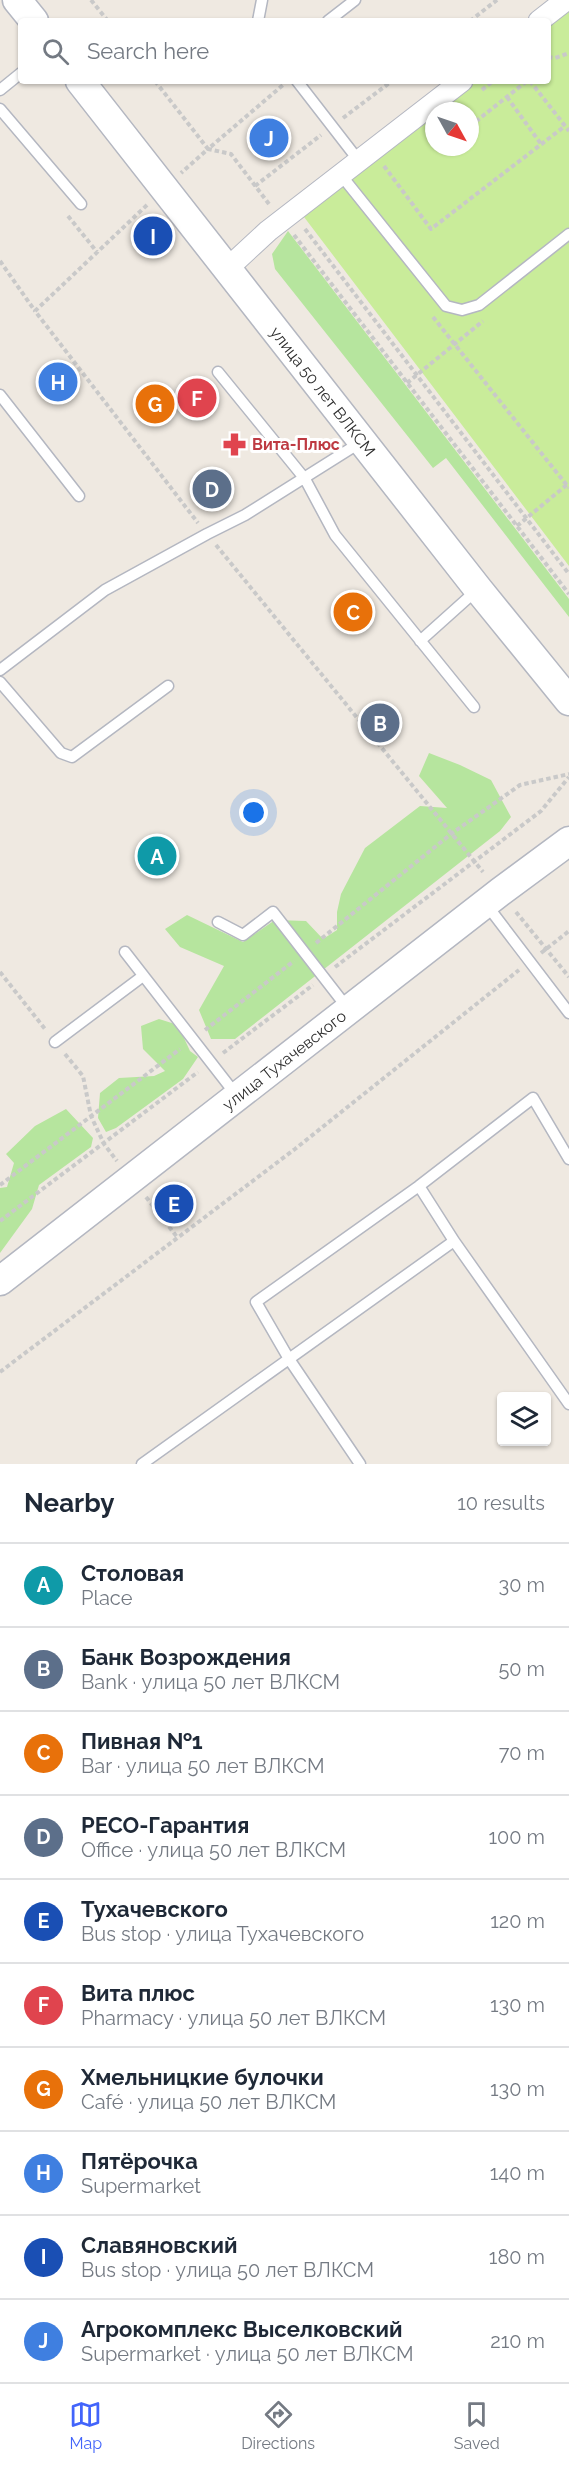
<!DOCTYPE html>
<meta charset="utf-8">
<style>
:root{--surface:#fff;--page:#f6f6f7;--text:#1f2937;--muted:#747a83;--line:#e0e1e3;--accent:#4264fb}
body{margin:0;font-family:Raleway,sans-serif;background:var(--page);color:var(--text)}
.controls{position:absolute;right:18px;bottom:18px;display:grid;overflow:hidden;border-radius:6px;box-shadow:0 2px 4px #0004}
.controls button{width:54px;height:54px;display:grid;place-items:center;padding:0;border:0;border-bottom:2px solid var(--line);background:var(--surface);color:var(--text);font:30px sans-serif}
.compass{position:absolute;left:425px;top:102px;width:54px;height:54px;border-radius:50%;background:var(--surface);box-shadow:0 2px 4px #0004;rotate:130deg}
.you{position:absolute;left:254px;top:813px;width:21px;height:21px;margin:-15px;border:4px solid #fff;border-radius:50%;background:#1a73e8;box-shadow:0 0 0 9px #1a73e833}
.badge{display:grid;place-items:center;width:39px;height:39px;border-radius:50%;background:var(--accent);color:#fff;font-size:20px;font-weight:700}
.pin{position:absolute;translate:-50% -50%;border:3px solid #fff;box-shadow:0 2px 6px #0006}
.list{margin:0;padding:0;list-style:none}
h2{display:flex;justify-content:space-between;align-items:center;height:78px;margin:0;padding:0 24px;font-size:26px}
h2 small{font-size:20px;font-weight:400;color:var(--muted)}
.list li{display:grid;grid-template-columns:39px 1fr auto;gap:18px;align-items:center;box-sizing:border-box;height:84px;padding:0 24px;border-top:2px solid var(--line)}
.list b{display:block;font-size:22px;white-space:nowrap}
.list p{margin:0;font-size:20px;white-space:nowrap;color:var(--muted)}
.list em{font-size:20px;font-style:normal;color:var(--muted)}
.icon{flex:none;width:33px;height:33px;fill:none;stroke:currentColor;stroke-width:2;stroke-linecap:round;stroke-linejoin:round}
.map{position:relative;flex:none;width:569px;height:1464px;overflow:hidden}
.search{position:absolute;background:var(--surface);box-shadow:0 2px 4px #0004;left:18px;right:18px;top:18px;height:66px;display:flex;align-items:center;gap:15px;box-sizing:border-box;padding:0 21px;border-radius:6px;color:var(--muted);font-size:22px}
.sheet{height:918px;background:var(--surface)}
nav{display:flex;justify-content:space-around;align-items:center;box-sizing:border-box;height:84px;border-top:2px solid var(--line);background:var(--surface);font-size:16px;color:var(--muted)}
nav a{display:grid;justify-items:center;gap:3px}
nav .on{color:var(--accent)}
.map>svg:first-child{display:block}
</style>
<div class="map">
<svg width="569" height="1464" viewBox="0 0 569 1464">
<rect width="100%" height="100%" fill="#efe9e1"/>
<!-- green -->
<path fill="#b6e59e" d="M288,231L569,599V617L446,458L433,468L275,269L272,254Z
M429,753L460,765L491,780L511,817L500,831L235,1039H211L199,1010L224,966L180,947L165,929L187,915L243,942L275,920L306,921L323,939L337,930V912L341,894L365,848L420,806L447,808L419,776Z
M159,1019L178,1025L190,1051L198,1057L183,1079L116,1128L106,1132L98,1118L100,1093L119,1078L154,1076L165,1071L143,1049L141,1026Z
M66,1109L93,1138L91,1147L39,1185L32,1209L0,1253V1188L7,1187L14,1163L6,1154L35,1126Z"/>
<!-- pitch -->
<path fill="#c9ec9a" d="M569,8V566L301,213L434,112V147H470V111H435L474,81H548V24Z"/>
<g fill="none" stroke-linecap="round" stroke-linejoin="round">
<defs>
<path id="lane" d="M258,21L262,0
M328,21L355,0
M297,81L359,161
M0,90L21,73
M0,109L81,204
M341,175L446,306L462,310L479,305L569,234
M218,372L305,479L335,535L474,707
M0,395L79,496
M420,641L478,589
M0,670L105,590L207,534L245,515L361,442
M0,682L61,753L72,757L168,686
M486,904L569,1013
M218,922L243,935L273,912L349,1010
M125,952L237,1096
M55,1042L143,976
M454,1241L419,1186L533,1098L569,1159
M142,1464L454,1241L569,1404
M360,1464L289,1359L256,1302L419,1186"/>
<path id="street" d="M539,21L566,0
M228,268L268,231L462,81"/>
<g id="secondary">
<path d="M17,0L34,21"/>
<path id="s1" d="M80,81L478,589L569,701"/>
<path id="s2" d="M0,1281L500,892L569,841"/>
</g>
</defs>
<!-- lane casing -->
<use href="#lane" stroke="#b4b7c1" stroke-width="13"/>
<!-- street casing -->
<use href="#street" stroke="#b4b7c1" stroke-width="23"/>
<!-- secondary casing -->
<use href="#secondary" stroke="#b4b7c1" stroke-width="31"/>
<!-- path -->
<path stroke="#c9c9c9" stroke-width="4" stroke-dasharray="4.5 3" stroke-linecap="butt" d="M91,0L108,21
M470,21L497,0
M548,57L555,58L569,53
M155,81L208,149L181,173
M530,81L569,131
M482,90L493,81
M507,97L541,144
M343,118L392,81
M470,126L527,81
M442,147H443
M384,166L431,229L565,126
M255,186L321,135
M269,204L231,154L208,149L283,85
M147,205L35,311L198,523
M68,216L97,252
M305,229L569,574
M294,235L569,594
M0,261L35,311
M433,317L569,488
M407,383L483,321
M517,526L569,483
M216,545L483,872
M516,912L569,977
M316,943L451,834L520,785L569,774
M541,953L569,931
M335,967L541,811L569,777
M0,972L45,1029
M205,1030L294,961
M223,1053L313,985
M65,1054L83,1076L91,1116L104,1144L117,1161
M0,1185L180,1049
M146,1197L177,1237
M0,1221L198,1072
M0,1372L295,1149L519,970"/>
<!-- lane -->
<use href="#lane" stroke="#fff" stroke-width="10"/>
<!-- street -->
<use href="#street" stroke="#fff" stroke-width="21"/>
<!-- secondary -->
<use href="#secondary" stroke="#fff" stroke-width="28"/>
</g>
<!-- icons -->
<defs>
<symbol id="pharmacy-bare" viewBox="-9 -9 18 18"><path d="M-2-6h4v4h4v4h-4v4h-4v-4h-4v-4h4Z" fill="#e0444e" stroke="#fff" stroke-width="2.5" paint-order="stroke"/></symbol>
</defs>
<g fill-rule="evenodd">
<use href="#pharmacy-bare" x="218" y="428" width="33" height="33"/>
</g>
<g text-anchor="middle" stroke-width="6" stroke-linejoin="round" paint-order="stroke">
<!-- street labels -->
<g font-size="16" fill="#2e2e2e" stroke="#fff">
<text dy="6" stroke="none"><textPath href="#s1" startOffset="394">улица 50 лет ВЛКСМ</textPath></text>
<text dy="6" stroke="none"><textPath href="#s2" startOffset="360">улица Тухачевского</textPath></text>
</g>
<!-- health labels -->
<g font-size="16" font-weight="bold" fill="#be3a42" stroke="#fff" text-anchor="start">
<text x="252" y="450">Вита-Плюс</text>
</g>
</g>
</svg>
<div class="controls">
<button><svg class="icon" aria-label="layers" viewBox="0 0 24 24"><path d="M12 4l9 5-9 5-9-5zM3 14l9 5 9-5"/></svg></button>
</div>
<svg class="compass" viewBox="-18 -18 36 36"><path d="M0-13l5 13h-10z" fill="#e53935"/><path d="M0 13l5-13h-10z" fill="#747a83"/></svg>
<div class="you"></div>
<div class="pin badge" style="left:157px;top:856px;background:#0f9aa8">A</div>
<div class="pin badge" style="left:380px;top:723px;background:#5c6f8a">B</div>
<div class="pin badge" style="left:353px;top:612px;background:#e8710a">C</div>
<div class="pin badge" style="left:212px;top:489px;background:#5c6f8a">D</div>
<div class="pin badge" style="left:174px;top:1204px;background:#1a4fb4">E</div>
<div class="pin badge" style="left:197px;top:398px;background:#e0444e">F</div>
<div class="pin badge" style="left:155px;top:404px;background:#e8710a">G</div>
<div class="pin badge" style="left:58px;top:382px;background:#3f7fe0">H</div>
<div class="pin badge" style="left:153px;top:236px;background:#1a4fb4">I</div>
<div class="pin badge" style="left:269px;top:138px;background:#3f7fe0">J</div>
<div class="search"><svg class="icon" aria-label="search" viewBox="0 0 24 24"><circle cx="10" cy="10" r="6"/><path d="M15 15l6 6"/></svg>Search here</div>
</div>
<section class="sheet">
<h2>Nearby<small>10 results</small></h2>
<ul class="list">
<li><span class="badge" style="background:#0f9aa8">A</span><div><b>Столовая</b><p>Place</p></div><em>30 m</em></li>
<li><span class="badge" style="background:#5c6f8a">B</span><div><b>Банк Возрождения</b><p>Bank · улица 50 лет ВЛКСМ</p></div><em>50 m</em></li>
<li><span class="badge" style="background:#e8710a">C</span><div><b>Пивная №1</b><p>Bar · улица 50 лет ВЛКСМ</p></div><em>70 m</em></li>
<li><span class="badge" style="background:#5c6f8a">D</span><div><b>РЕСО-Гарантия</b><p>Office · улица 50 лет ВЛКСМ</p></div><em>100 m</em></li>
<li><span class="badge" style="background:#1a4fb4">E</span><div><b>Тухачевского</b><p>Bus stop · улица Тухачевского</p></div><em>120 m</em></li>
<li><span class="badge" style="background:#e0444e">F</span><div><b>Вита плюс</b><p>Pharmacy · улица 50 лет ВЛКСМ</p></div><em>130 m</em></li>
<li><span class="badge" style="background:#e8710a">G</span><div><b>Хмельницкие булочки</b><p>Café · улица 50 лет ВЛКСМ</p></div><em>130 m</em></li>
<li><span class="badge" style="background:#3f7fe0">H</span><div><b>Пятёрочка</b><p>Supermarket</p></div><em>140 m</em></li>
<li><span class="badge" style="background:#1a4fb4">I</span><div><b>Славяновский</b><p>Bus stop · улица 50 лет ВЛКСМ</p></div><em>180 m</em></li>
<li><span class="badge" style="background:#3f7fe0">J</span><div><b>Агрокомплекс Выселковский</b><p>Supermarket · улица 50 лет ВЛКСМ</p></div><em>210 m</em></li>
</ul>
</section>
<nav>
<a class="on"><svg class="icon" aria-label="map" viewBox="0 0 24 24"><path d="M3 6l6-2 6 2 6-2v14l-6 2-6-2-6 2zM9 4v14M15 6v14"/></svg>Map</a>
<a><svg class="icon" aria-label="directions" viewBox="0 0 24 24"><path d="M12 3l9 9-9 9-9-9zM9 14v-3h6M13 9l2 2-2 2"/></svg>Directions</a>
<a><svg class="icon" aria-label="saved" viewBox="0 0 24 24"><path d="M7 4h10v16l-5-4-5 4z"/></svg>Saved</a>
</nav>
